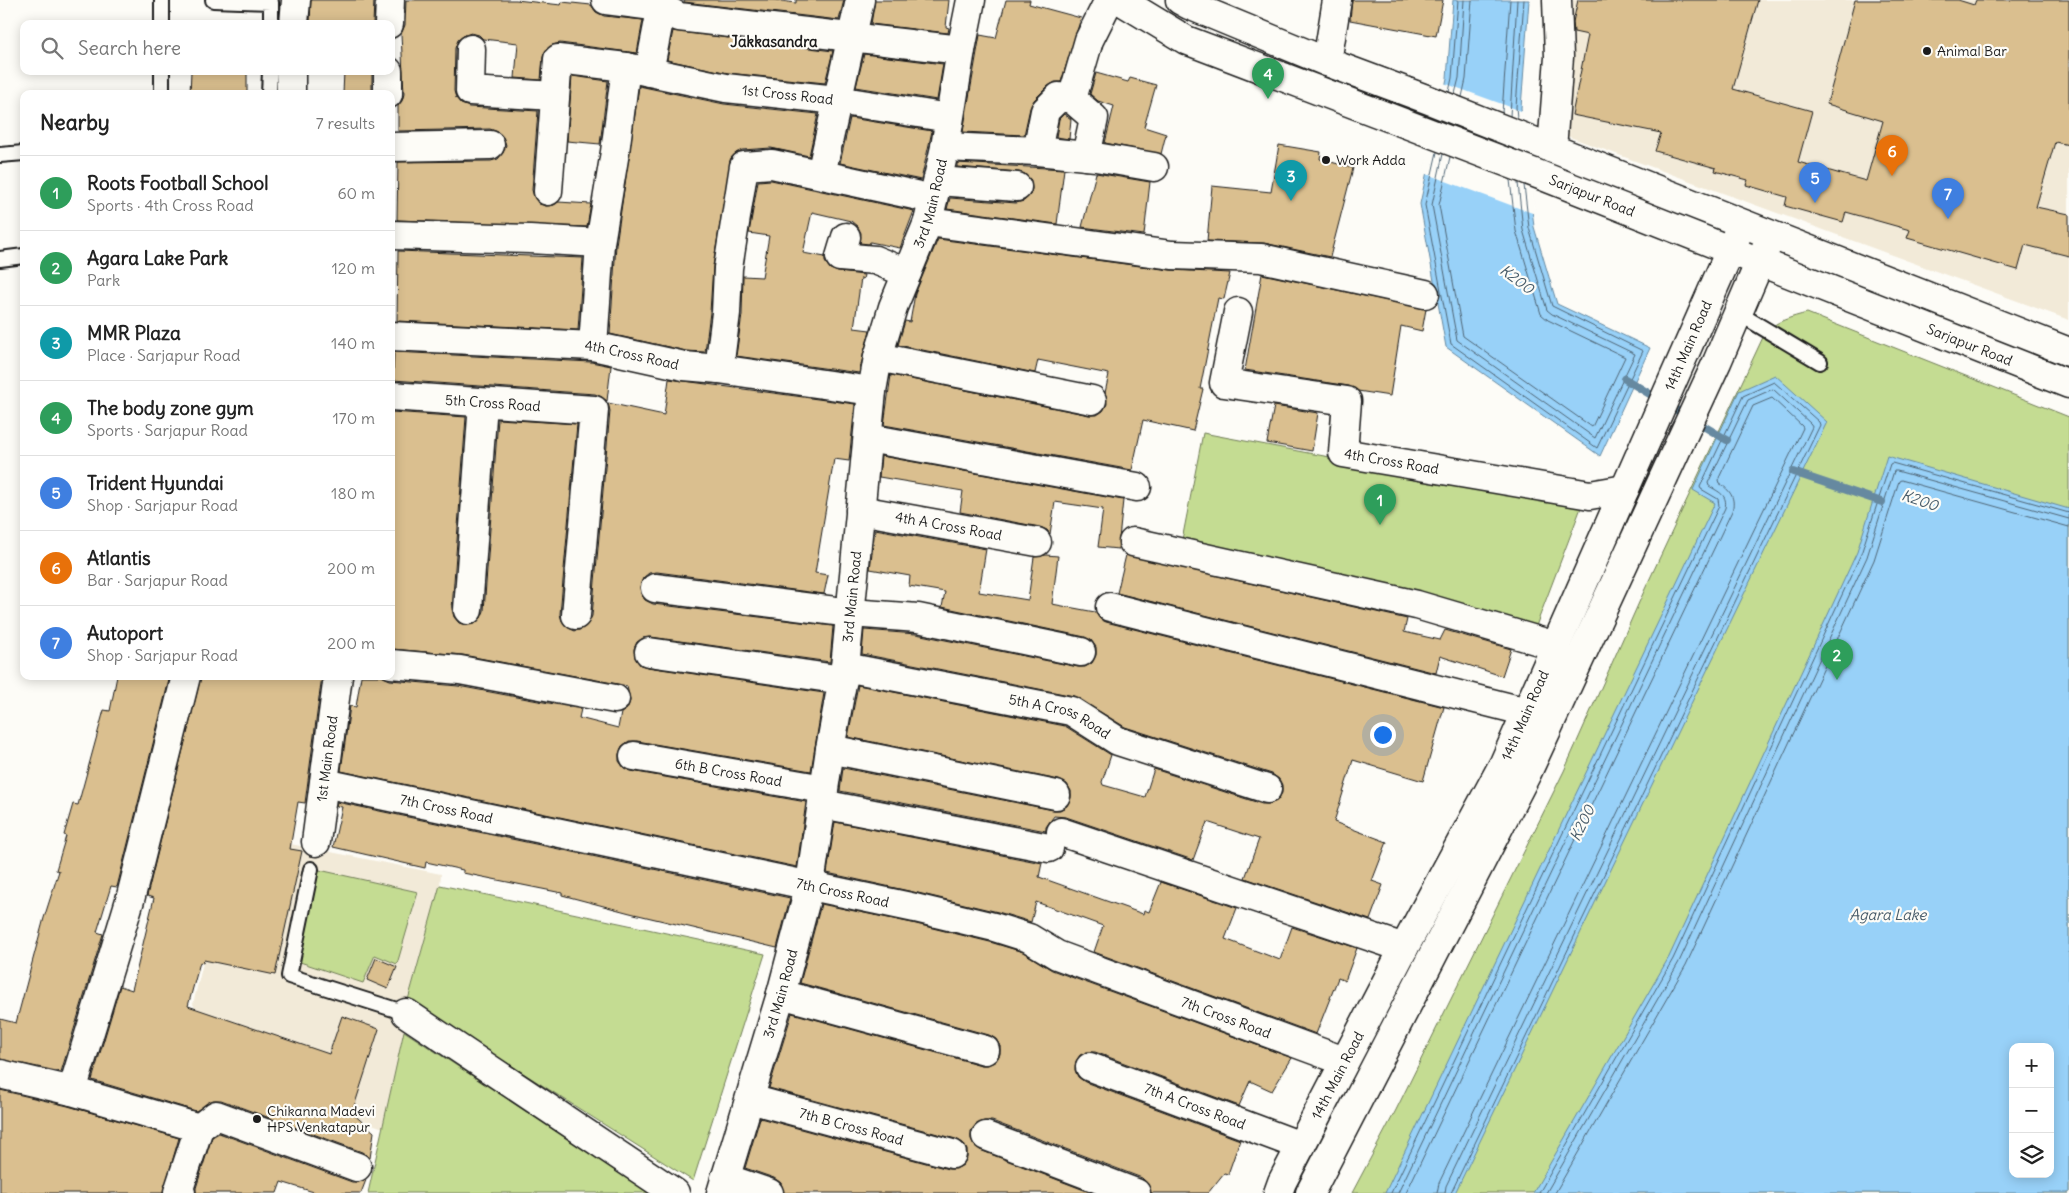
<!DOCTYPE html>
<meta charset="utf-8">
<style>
:root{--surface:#fff;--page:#f2f2f2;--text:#222;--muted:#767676;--line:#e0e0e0;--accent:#2563eb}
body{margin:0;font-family:Delius,sans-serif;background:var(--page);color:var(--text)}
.controls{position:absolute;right:15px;bottom:15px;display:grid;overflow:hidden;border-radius:10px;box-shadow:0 2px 12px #0003}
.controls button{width:45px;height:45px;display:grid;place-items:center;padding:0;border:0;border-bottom:1px solid var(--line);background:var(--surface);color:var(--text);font:25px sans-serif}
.you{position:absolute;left:1382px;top:734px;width:18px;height:18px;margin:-12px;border:4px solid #fff;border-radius:50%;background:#1a73e8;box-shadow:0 0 0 8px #1a73e833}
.badge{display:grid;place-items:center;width:32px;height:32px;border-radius:50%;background:var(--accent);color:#fff;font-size:16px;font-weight:700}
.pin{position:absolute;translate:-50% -41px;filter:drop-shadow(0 1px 2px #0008)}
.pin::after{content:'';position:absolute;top:26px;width:18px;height:15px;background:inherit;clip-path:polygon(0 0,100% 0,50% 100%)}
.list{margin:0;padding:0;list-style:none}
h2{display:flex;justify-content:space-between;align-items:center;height:65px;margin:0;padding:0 20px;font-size:21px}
h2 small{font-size:16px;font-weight:400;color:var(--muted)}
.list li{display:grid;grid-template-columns:32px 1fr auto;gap:15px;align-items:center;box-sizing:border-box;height:75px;padding:0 20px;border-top:1px solid var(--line)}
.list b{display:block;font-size:19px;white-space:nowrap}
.list p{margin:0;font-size:16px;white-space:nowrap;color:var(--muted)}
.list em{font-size:16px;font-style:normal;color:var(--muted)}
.icon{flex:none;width:28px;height:28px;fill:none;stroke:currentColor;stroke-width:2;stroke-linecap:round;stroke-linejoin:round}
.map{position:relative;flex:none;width:2069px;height:1193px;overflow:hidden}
.search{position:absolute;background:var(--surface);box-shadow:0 2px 12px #0003;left:20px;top:20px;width:375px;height:55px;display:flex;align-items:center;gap:12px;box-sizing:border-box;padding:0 18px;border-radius:10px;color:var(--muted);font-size:19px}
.panel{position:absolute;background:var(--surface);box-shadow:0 2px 12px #0003;left:20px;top:90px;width:375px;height:590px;border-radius:10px}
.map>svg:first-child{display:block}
.built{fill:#f2ead8}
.green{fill:#c4dc92;stroke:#707c57;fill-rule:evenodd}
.water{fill:#98d1f8;stroke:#6689a0;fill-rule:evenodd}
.pier{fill:#fdfcf7}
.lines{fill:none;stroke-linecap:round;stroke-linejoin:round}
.shore{stroke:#4e6474;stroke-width:1}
.stream{stroke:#6689a0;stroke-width:8}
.building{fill:#dabf8f;stroke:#1c1c1c}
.lane-casing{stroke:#1c1c1c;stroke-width:18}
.street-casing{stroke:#1c1c1c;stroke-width:31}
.secondary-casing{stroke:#1c1c1c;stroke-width:31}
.primary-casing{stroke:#1c1c1c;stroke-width:31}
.lane{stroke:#fdfcf7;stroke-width:14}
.street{stroke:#fdfcf7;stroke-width:28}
.secondary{stroke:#fdfcf7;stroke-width:28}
.primary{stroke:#fdfcf7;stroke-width:28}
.poi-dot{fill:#1c1c1c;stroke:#fdfcf7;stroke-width:2}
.labels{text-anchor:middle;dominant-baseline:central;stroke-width:4.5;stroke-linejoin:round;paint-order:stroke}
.poi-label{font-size:14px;fill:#1c1c1c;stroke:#fdfcf7;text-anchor:start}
.street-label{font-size:14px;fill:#1c1c1c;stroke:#fdfcf7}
.neighbourhood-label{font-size:15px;font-weight:bold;fill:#1c1c1c;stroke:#fdfcf7}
.water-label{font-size:15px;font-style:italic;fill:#475b69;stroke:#fdfcf7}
</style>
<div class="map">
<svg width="2069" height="1193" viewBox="0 0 2069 1193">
<rect width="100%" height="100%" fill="#fdfcf7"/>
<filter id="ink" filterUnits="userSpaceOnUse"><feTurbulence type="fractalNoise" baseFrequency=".02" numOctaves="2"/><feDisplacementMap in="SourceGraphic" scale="10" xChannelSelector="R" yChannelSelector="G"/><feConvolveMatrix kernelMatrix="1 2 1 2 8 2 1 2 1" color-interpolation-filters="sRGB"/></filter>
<g filter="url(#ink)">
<!-- built -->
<g class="built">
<polygon points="1573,0 2069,0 2069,320 1559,133"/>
<polygon points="235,833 441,874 440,885 408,1000 404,1031 383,1128 180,1054 195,1008 193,1004"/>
</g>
<!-- green -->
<g class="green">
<path d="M 1807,313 L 2069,417 L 2069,1193 L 1352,1193 L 1396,1110 L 1564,771 L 1645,589 L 1765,333 C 1775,321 1792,317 1807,313 ZM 2013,1047 L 2050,1047 L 2050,1174 L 2013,1174 Z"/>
<polygon points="1203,433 1582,505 1536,626 1181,545"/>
<polygon points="315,869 418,892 397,964 375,955 363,983 297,961"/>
<polygon points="440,885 765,954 693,1181 408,1000"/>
<polygon points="404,1031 650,1193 368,1193"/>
</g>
<!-- water -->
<g class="water">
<polygon points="1453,0 1529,0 1521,108 1534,227 1557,304 1650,348 1600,456 1446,347 1420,204 1447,78"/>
<polygon points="1775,375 1827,422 1455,1193 1385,1193 1715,503 1693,490 1739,391"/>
<path d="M 1887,456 L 2069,509 L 2069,1193 L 1533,1193 L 1669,957 L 1857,552 ZM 2013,1047 L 2050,1047 L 2050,1174 L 2013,1174 Z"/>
</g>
<!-- pier -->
<polygon class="pier" points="1444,83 1524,112 1535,214 1424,173"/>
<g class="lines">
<!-- shore -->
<g class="shore">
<polyline points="1449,92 1452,78 1458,0"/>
<polyline points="1455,94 1459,78 1464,0"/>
<polyline points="1462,97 1466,79 1472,0"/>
<polyline points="1502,113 1510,0"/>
<polyline points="1510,116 1517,0"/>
<polyline points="1517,118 1516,107 1524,0"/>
<polyline points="1437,152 1425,205 1451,344 1597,448 1643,351 1552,306 1529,228 1524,185"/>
<polyline points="1443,154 1432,205 1457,340 1595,438 1635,354 1552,314 1547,310 1523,230 1518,183"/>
<polyline points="1450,157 1439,205 1463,336 1592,427 1625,357 1548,320 1541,314 1516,231 1510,180"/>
<polyline points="1391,1193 1719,506 1718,499 1701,489 1700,487 1743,396 1774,382 1819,422 1820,425 1451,1193"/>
<path d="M 1398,1193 L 1725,508 C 1728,495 1719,492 1709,486 L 1708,483 L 1748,400 L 1773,389 L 1811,424 L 1812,427 L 1446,1186 L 1445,1193"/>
<path d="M 1406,1193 L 1732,511 C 1736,498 1730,490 1719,483 L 1718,480 L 1753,406 L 1772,398 L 1802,426 L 1803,428 L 1439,1183 L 1437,1193"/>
<polyline points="1539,1193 1673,959 1861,554 1890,464 1892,463 2069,513"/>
<polyline points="1546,1193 1679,962 1867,557 1894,471 1897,471 2069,519"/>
<polyline points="1555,1193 1686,965 1874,560 1899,481 1901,480 2069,527"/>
</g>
<!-- stream -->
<g class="stream">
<polyline points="1625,379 1658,399"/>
<polyline points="1668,405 1727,440"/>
<polyline points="1793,472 1882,502"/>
</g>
</g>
<!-- building -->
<g class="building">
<polygon points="311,0 374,0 373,24 310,24"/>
<polygon points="406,0 516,0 561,5 562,2 591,5 596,12 604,16 643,20 637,53 560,43 552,45 546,50 543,57 541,80 515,78 518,43 483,39 479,35 471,33 463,36 458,40 455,48 454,91 456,98 461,104 469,107 538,111 532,190 534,197 539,204 546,206 554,205 558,202 591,204 587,227 397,220 398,162 491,161 498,159 503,153 506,145 503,137 498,132 490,129 398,131 398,106 402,101 404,94 401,34 405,25"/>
<polygon points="684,0 774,0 796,3 796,0 844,0 839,20 684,2"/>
<polygon points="875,0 949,0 946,27 949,28 948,33 871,24"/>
<polygon points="1006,0 1030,0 1029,4 1081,18 1061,82 1055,82 1048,86 1034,100 1030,108 1024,135 963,132 980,35 996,38"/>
<polygon points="1352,0 1443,0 1436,36 1350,20"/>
<polygon points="1578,0 1758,0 1733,89 1812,111 1798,162 1866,181 1883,121 1827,104 1855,0 1958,0 1974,5 1976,0 2069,0 2069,145 2055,142 2036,207 2069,214 2069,256 2025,245 2018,270 1907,238 1910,230 1846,212 1843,222 1785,206 1787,197 1746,185 1748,180 1715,171 1716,168 1655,151 1661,133 1572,115 1588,35 1574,32 1573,22"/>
<polygon points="673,31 833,51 825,83 728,73 667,60"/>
<polygon points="864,54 943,64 937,100 856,87"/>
<polygon points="191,71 247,71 247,94 190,94"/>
<polygon points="344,71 372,71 372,94 343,94"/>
<polygon points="1096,73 1128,82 1130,78 1156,85 1144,127 1166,134 1161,154 1105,143 1114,106 1098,101 1090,94"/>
<polygon points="572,76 608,81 600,144 567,141"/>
<polygon points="639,86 724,104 818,114 809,156 771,148 742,150 736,153 731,158 713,266 710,312 705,352 686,351 610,334 616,245"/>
<polygon points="1064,114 1071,119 1069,139 1056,137 1059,119"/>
<polygon points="850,118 932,131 921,180 840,163"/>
<polygon points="1279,145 1321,152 1320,159 1353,168 1330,257 1264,243 1207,241 1212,186 1271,192"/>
<polygon points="957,163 1064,169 1057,224 947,209 950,198 1016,203 1024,201 1030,195 1032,189 1031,180 1025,174 1019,172 957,167"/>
<polygon points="1096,173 1150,182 1144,235 1082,227"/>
<polygon points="771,180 914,211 900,248 870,242 869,244 860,243 861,233 858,227 851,221 812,212 803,253 825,257 825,262 830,269 838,272 864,275 863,279 861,278 854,328 870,330 859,373 736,356 742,315 743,276 762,277 769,236 749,233 758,181"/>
<polygon points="938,239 1170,270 1230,273 1224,299 1218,298 1200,389 1203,389 1193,431 1143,420 1132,470 884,425 891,375 1089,415 1097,415 1103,411 1107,404 1105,393 1109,374 1038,360 1035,373 898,345 905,321 910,322 915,294"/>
<polygon points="398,251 583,258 578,330 397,321"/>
<polygon points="1262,274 1426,309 1422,331 1401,326 1390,396 1358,391 1349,386 1245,370"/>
<polygon points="394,352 591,362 611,366 607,401 602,397 595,394 393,380"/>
<polygon points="669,379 855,404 849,461 834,459 815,573 828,575 824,594 657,572 649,573 643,578 640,587 641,594 645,600 653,604 833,626 830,662 651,637 643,638 637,642 634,649 635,658 640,665 647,667 824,693 811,771 637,741 629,741 622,746 619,754 619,761 624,768 631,771 806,802 797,867 341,771 350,706 356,707 361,676 382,676 390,680 458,686 581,709 579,718 618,728 621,713 627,709 630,701 627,686 618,684 463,655 391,649 391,412 466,417 452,609 454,617 459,623 466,625 475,624 481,618 484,611 498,419 577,424 560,614 562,621 567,627 575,631 582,629 588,624 592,616 610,411 608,403 664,415"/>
<polygon points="1274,406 1318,413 1312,451 1267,443"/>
<polygon points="881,456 1123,500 1118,549 1098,547 1103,509 1055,502 1050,534 1047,530 1040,527 960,512 963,491 879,477"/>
<polygon points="875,529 986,549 979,592 1028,600 1034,557 1046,555 1058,556 1052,604 1095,612 1100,619 1106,622 1444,707 1423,781 1353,760 1334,822 1387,842 1372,881 1383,885 1370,920 1245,878 1259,839 1207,822 1193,860 1066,817 1054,816 1046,827 1046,831 840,791 843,768 1053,810 1060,810 1067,806 1071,798 1071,791 1067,784 1059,780 848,737 858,685 1065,726 1111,755 1102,782 1103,785 1145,797 1154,769 1262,804 1270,804 1277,801 1282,793 1282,785 1279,779 1272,774 1125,727 1074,696 862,654 864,630 916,634 1078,667 1085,667 1092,663 1096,655 1096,647 1091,640 1085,637 942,607 945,592 909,586 910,576 870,569"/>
<polygon points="1126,555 1407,619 1404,632 1440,640 1445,630 1511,649 1502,676 1440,656 1436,673 1117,593"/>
<polygon points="117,676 170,676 117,887 111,886 97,932 103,934 61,1072 0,1059 0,1019 16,1023 44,918 59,871 56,870 66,836 64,835 73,804 78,805 104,710 110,711"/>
<polygon points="201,676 322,676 305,803 298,802 290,849 302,851 275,975 204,960 203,963 200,962 188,1006 329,1054 342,1016 379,1029 352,1113 374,1132 370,1158 362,1152 221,1100 213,1100 196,1111 92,1080 120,986 132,990 154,898 147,896"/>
<polygon points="337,802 790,898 777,948 630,913 562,895 562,893 463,873 463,870 426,862 425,868 333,847 342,807 336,806"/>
<polygon points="835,822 1042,863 1039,877 1143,914 1144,910 1149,912 1161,882 1237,908 1225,939 1280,960 1292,927 1357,948 1345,981 1338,978 1316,1034 1094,952 1103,926 1036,902 1031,922 998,912 918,893 827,873"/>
<polygon points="821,904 912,923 990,942 1023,952 1052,970 1292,1058 1272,1091 1250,1081 1239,1106 1095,1052 1087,1052 1080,1055 1076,1061 1075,1070 1078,1077 1085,1082 1240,1140 1228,1174 1224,1173 1208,1193 1151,1193 1148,1184 1142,1178 992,1121 984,1121 977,1124 971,1131 971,1139 974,1145 980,1150 1092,1193 784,1193 781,1183 774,1178 745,1168 760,1118 948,1169 956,1169 963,1165 967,1158 967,1150 963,1143 956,1139 769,1088 792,1013 981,1065 988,1065 996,1061 1000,1054 1000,1046 996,1039 989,1035 800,983"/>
<polygon points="376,958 397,967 388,989 367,980"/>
<polygon points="0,1090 68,1106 179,1138 163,1193 0,1193"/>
<polygon points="219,1133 352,1182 359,1182 366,1180 361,1193 317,1193 281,1182 277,1193 196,1193 196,1188 212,1137"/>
</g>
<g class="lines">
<defs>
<g id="lane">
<polyline points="162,0 162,24"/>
<polyline points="213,0 271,2 271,24"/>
<polyline points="162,71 162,94"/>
<polyline points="269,94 270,71"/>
<polyline points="0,155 24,153"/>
<polyline points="0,259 24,256"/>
<polyline points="1738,313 1820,362"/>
<polyline points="311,869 289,976 406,1013"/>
</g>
<g id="street">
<polyline points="606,0 661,7 679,17 961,50"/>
<polyline points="294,24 296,0"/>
<polyline points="389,24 390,0"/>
<polyline points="471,49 470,91 555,96"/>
<polyline points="1327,62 1337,0"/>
<polyline points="649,72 663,0"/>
<polyline points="291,94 291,71"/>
<polyline points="388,94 388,71"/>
<polyline points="1072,99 1094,118 1086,156"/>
<polyline points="391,147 490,145"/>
<polyline points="945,147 1037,151 1045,111 1059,97 1072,99 1089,40 1109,0"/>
<polyline points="1552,149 1559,57 1557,0"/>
<polyline points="1037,151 1096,157 1154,167"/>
<polyline points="821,174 860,0"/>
<polyline points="938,181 1017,187"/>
<path id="s1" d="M 548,191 L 558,59 L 626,67 L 726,88 L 837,100 L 949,118"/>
<polyline points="928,222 1172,255 1261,258 1425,294"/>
<polyline points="391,235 530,239 600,243"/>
<polyline points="846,237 840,257 875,260 907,273"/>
<path id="s2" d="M 1238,312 L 1224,383 L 1347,401 L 1343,453 L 1590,495 L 1625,489"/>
<path id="s3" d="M 391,336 L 593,346 L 684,366 L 719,369 L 872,391"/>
<polyline points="593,346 600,243 615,152 626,67"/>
<polyline points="878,357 1092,400"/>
<polyline points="719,369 726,313 728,268 744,166 772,164 933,199"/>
<path id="s4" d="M 391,396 L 594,410 L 576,615"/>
<polyline points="868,438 1137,487"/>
<path id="s5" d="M 860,510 L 1037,542"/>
<polyline points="1133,542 1417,605 1556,646"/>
<polyline points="655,588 851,613 918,618 1081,652"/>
<polyline points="1110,607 1527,712"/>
<polyline points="468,610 483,403"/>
<polyline points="649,652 843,680"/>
<polyline points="391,664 460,670 615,699"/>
<path id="s6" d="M 845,667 L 1071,711 L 1118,741 L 1267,789"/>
<polyline points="830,749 1056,795"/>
<path id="s7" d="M 634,756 L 824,789"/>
<path id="s8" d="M 324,783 L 915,908 L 994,927 L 1029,938 L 1057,955 L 1344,1061"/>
<polyline points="822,804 1049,848"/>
<polyline points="1061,832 1404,948"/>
<path id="s9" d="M 316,842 L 338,676"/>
<polyline points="781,994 985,1050"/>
<polyline points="406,1013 675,1193"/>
<path id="s10" d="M 1090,1067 L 1301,1146"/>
<polyline points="0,1074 72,1091 130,900 186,676"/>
<polyline points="72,1091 199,1128 216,1115 357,1167"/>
<path id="s11" d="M 750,1099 L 952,1154"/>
<polyline points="986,1136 1136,1193"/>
<polyline points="725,1178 769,1193"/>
<polyline points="181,1193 178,1192 199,1128"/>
<path id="s12" d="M 721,1193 L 781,994 L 810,884 L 830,749 L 845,667 L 872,391 L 878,357 L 893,307 L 928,222 L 945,147 L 961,50 L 971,0"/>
</g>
<g id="secondary">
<path id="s13" d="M 1278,1193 L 1282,1182 L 1404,948 L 1504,763 L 1740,228"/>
<polyline points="1310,1193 1527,773 1717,362 1771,236"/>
</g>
<g id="primary">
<path id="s14" d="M 1120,0 L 1186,40 L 1540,175 L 2069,384"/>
<polyline points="1180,0 1189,5 1327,62 1429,100 2069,352"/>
</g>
</defs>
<!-- lane casing -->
<use href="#lane" class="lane-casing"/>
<!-- street casing -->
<use href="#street" class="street-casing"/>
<!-- secondary casing -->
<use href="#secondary" class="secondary-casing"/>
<!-- primary casing -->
<use href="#primary" class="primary-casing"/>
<!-- lane -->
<use href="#lane" class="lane"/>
<!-- street -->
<use href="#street" class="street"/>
<!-- secondary -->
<use href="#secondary" class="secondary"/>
<!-- primary -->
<use href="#primary" class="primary"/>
</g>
</g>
<!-- markers -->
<g class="poi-dot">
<circle cx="1927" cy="51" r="5"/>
<circle cx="1326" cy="160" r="5"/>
<circle cx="257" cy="1119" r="5"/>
</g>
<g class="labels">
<!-- poi labels -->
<g class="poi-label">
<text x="1937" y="51">Animal Bar</text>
<text x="1336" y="160">Work Adda</text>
<text x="267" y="1111">Chikanna Madevi<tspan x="267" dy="16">HPS Venkatapur</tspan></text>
</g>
<!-- street labels -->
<g class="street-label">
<text stroke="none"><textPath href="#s1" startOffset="365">1st Cross Road</textPath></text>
<text stroke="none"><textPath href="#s14" startOffset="512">Sarjapur Road</textPath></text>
<text stroke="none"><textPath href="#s12" startOffset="1016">3rd Main Road</textPath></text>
<text stroke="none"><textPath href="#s14" startOffset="918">Sarjapur Road</textPath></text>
<text stroke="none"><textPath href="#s13" startOffset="942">14th Main Road</textPath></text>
<text stroke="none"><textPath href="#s3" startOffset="242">4th Cross Road</textPath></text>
<text stroke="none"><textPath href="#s4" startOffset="102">5th Cross Road</textPath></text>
<text stroke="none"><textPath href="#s2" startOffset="298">4th Cross Road</textPath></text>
<text stroke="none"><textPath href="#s5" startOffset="90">4th A Cross Road</textPath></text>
<text stroke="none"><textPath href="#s12" startOffset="612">3rd Main Road</textPath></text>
<text stroke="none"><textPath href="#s13" startOffset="538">14th Main Road</textPath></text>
<text stroke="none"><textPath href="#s6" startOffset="221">5th A Cross Road</textPath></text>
<text stroke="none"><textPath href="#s9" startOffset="84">1st Main Road</textPath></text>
<text stroke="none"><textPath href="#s7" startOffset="96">6th B Cross Road</textPath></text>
<text stroke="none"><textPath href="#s8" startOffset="125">7th Cross Road</textPath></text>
<text stroke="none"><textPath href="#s8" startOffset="530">7th Cross Road</textPath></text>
<text stroke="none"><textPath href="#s12" startOffset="208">3rd Main Road</textPath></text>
<text stroke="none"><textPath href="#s8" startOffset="935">7th Cross Road</textPath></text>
<text stroke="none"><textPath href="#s13" startOffset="132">14th Main Road</textPath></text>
<text stroke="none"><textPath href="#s10" startOffset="112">7th A Cross Road</textPath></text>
<text stroke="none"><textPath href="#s11" startOffset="105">7th B Cross Road</textPath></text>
</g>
<!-- neighbourhood labels -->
<g class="neighbourhood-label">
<text x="774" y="41">Jakkasandra</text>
</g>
<!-- water labels -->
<g class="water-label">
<text transform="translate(1517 279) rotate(37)">K200</text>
<text transform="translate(1920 500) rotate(18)">K200</text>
<text transform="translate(1582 823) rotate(-64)">K200</text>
<text x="1888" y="914">Agara Lake</text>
</g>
</g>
</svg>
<div class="controls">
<button>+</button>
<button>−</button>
<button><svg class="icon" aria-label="layers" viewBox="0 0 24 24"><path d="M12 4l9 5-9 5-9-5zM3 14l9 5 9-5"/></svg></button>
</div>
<div class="you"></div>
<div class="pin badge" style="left:1380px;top:525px;background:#2e9e5b">1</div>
<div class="pin badge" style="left:1837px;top:680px;background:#2e9e5b">2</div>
<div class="pin badge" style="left:1291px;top:201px;background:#0f9aa8">3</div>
<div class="pin badge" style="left:1268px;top:99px;background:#2e9e5b">4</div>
<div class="pin badge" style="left:1815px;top:203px;background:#3f7fe0">5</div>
<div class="pin badge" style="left:1892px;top:176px;background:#e8710a">6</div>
<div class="pin badge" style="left:1948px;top:219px;background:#3f7fe0">7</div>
<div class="search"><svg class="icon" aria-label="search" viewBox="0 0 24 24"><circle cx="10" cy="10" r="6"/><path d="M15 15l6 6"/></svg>Search here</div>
<section class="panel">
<h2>Nearby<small>7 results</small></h2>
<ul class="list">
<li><span class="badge" style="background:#2e9e5b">1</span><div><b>Roots Football School</b><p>Sports · 4th Cross Road</p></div><em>60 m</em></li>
<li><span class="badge" style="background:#2e9e5b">2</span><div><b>Agara Lake Park</b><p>Park</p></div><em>120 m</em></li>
<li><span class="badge" style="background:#0f9aa8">3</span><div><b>MMR Plaza</b><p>Place · Sarjapur Road</p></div><em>140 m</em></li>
<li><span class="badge" style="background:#2e9e5b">4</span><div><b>The body zone gym</b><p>Sports · Sarjapur Road</p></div><em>170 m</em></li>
<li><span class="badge" style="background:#3f7fe0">5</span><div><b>Trident Hyundai</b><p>Shop · Sarjapur Road</p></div><em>180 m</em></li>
<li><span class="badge" style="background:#e8710a">6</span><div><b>Atlantis</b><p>Bar · Sarjapur Road</p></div><em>200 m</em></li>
<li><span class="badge" style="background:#3f7fe0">7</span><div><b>Autoport</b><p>Shop · Sarjapur Road</p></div><em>200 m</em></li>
</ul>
</section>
</div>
